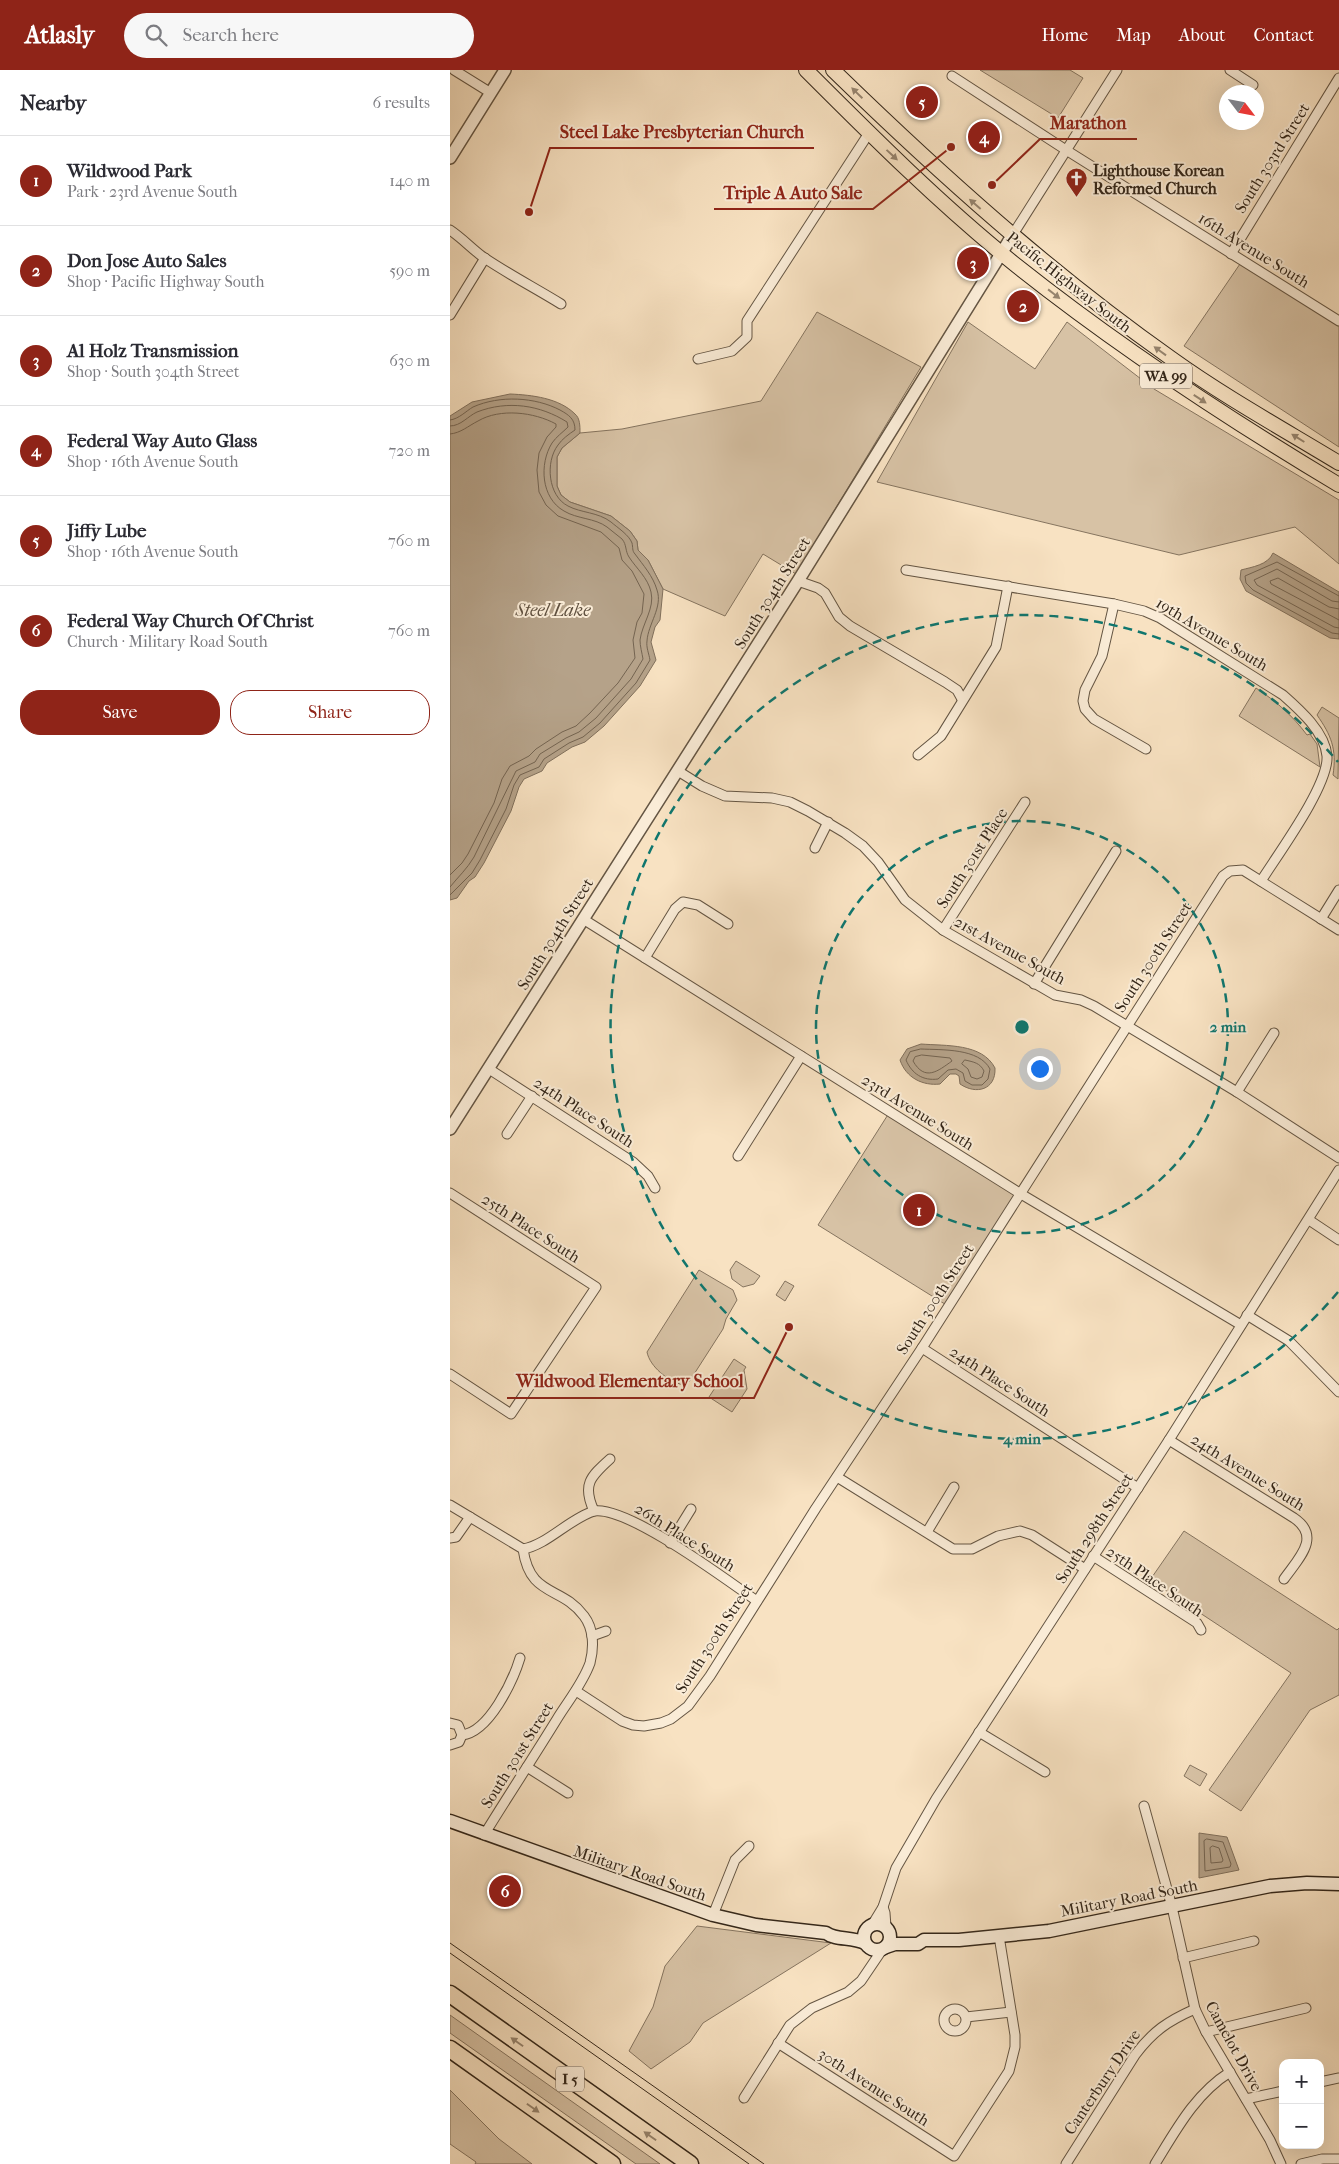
<!DOCTYPE html>
<meta charset="utf-8">
<style>
:root{--surface:#fff;--page:#f7f7f7;--text:#2b2b33;--muted:#7c7c81;--line:#e1e1e2;--accent:#8f2418}
body{margin:0;font-family:"IM FELL French Canon",serif;background:var(--page);color:var(--text)}
.controls{position:absolute;right:15px;bottom:15px;display:grid;overflow:hidden;border-radius:10px;box-shadow:0 5px 20px #0002}
.controls button{width:45px;height:45px;display:grid;place-items:center;padding:0;border:0;border-bottom:1px solid var(--line);background:var(--surface);color:var(--text);font:25px sans-serif}
.compass{position:absolute;left:769px;top:15px;width:45px;height:45px;border-radius:50%;background:var(--surface);box-shadow:0 5px 20px #0002;rotate:122deg}
.you{position:absolute;left:589px;top:998px;width:18px;height:18px;margin:-12px;border:4px solid #fff;border-radius:50%;background:#1a73e8;box-shadow:0 0 0 8px #1a73e833}
.badge{display:grid;place-items:center;width:32px;height:32px;border-radius:50%;background:var(--accent);color:#fff;font-size:16px;font-weight:700}
.pin{position:absolute;translate:-50% -50%;border:2px solid #fff;box-shadow:0 1px 5px #0006}
.list{margin:0;padding:0;list-style:none}
h2{display:flex;justify-content:space-between;align-items:center;height:65px;margin:0;padding:0 20px;font-size:21px}
h2 small{font-size:16px;font-weight:400;color:var(--muted)}
.list li{display:grid;grid-template-columns:32px 1fr auto;gap:15px;align-items:center;box-sizing:border-box;height:90px;padding:0 20px;border-top:1px solid var(--line)}
.list b{display:block;font-size:19px;white-space:nowrap}
.list p{margin:0;font-size:16px;white-space:nowrap;color:var(--muted)}
.list em{font-size:16px;font-style:normal;color:var(--muted)}
.actions{display:flex;gap:10px;padding:15px 20px}
.actions a{flex:1;padding:11px 0;border:1px solid var(--accent);border-radius:20px;text-align:center;font-size:18px;color:var(--accent)}
.actions .main{background:var(--accent);color:#fff}
.icon{flex:none;width:28px;height:28px;fill:none;stroke:currentColor;stroke-width:2;stroke-linecap:round;stroke-linejoin:round}
.map{position:relative;flex:none;width:889px;height:2094px;overflow:hidden}
header{display:flex;align-items:center;gap:30px;box-sizing:border-box;height:70px;padding:0 25px;background:var(--accent);color:#fff}
header strong{font-size:24px}
nav{display:flex;gap:28px;margin-inline-start:auto;font-size:18px}
.search{width:350px;height:45px;background:var(--page);display:flex;align-items:center;gap:12px;box-sizing:border-box;padding:0 18px;border-radius:28px;color:var(--muted);font-size:19px}
main{display:flex}
aside{flex:1;background:var(--surface)}
.map>svg:first-child{display:block}
.green{fill:#d7c2a5;stroke:#85745f}
.water{fill:#b5a289;stroke:#81705c}
.lines{fill:none;stroke-linecap:round;stroke-linejoin:round}
.shore{stroke:#746451;stroke-width:1}
.minor-casing{stroke:#645543;stroke-width:11}
.tertiary-casing{stroke:#645543;stroke-width:14}
.secondary-casing{stroke:#332619;stroke-width:15}
.primary-casing{stroke:#332619;stroke-width:16}
.motorway-casing{stroke:#332619;stroke-width:19}
.minor{stroke:#faecd7;stroke-width:9}
.tertiary{stroke:#faecd7;stroke-width:11}
.secondary{stroke:#faecd7;stroke-width:12}
.primary{stroke:#f8e2c2;stroke-width:14}
.motorway{stroke:#f8e2c2;stroke-width:16}
.tram{stroke:#332619;stroke-width:1}
.oneway{fill:#96846e}
.ring{fill:none;stroke:#0f766e;stroke-width:2.5;stroke-dasharray:9 6}
.labels{text-anchor:middle;dominant-baseline:central;stroke-width:4;stroke-linejoin:round;paint-order:stroke}
.shield{fill:#faecd7;stroke:#6f6152;stroke-width:1}
.shield-label{font-size:15px;font-weight:bold;fill:#332619}
.street-label{font-size:16px;fill:#332619;stroke:#faecd7}
.poi-label{font-size:16px;font-weight:bold;fill:#332619;stroke:#faecd7;text-anchor:start}
.water-label{font-size:18px;font-style:italic;fill:#605140;stroke:#faecd7}
.centre{fill:#0f766e;stroke:#faecd7;stroke-width:2.5}
.ring-label{font-size:15px;text-anchor:middle;font-weight:bold;fill:#0f766e;stroke:#faecd7;stroke-width:4;stroke-linejoin:round;paint-order:stroke}
.leader{fill:none;stroke:#8f2418;stroke-width:2}
.callout-dot{fill:#8f2418;stroke:#faecd7;stroke-width:2}
.callout-label{font-size:18px;text-anchor:middle;font-weight:bold;fill:#8f2418;stroke:#faecd7;stroke-width:4;stroke-linejoin:round;paint-order:stroke}
</style>
<header>
<strong>Atlasly</strong>
<div class="search"><svg class="icon" aria-label="search" viewBox="0 0 24 24"><circle cx="10" cy="10" r="6"/><path d="M15 15l6 6"/></svg>Search here</div>
<nav><a>Home</a><a>Map</a><a>About</a><a>Contact</a></nav>
</header>
<main>
<aside>
<h2>Nearby<small>6 results</small></h2>
<ul class="list">
<li><span class="badge">1</span><div><b>Wildwood Park</b><p>Park · 23rd Avenue South</p></div><em>140 m</em></li>
<li><span class="badge">2</span><div><b>Don Jose Auto Sales</b><p>Shop · Pacific Highway South</p></div><em>590 m</em></li>
<li><span class="badge">3</span><div><b>Al Holz Transmission</b><p>Shop · South 304th Street</p></div><em>630 m</em></li>
<li><span class="badge">4</span><div><b>Federal Way Auto Glass</b><p>Shop · 16th Avenue South</p></div><em>720 m</em></li>
<li><span class="badge">5</span><div><b>Jiffy Lube</b><p>Shop · 16th Avenue South</p></div><em>760 m</em></li>
<li><span class="badge">6</span><div><b>Federal Way Church Of Christ</b><p>Church · Military Road South</p></div><em>760 m</em></li>
</ul>
<div class="actions"><a class="main">Save</a><a>Share</a></div>
</aside>
<div class="map">
<svg width="889" height="2094" viewBox="0 0 889 2094">
<rect width="100%" height="100%" fill="#f8e2c2"/>
<filter id="stains"><feTurbulence type="fractalNoise" baseFrequency=".004" numOctaves="4"/><feColorMatrix values="0 0 0 0 .2 0 0 0 0 .09 0 0 0 0 .02 0 0 0 .5 -.17"/></filter>
<radialGradient id="worn" r=".72"><stop offset=".6" stop-color="#630" stop-opacity="0"/><stop offset="1" stop-color="#630" stop-opacity=".3"/></radialGradient>
<!-- green -->
<g class="green">
<polygon points="530,0 620,0 633,8 608,48"/>
<polygon points="792,191 889,251 889,377 734,276"/>
<polygon points="367,242 471,297 346,504 313,484 275,546 213,519 198,490 188,480 187,471 180,461 161,446 120,432 111,425 107,416 107,387 112,378 130,363 172,359 311,331"/>
<polygon points="518,252 585,299 617,252 704,319 889,430 889,494 845,457 729,485 427,412"/>
<path d="M 806,618 C 827,632 842,645 857,665 L 860,664 L 867,674 L 870,697 L 789,646 Z"/>
<path d="M 872,637 L 889,648 L 888,709 L 883,705 C 887,679 881,665 867,645 Z"/>
<polygon points="439,1043 571,1124 498,1236 368,1155"/>
<polygon points="286,1191 310,1206 304,1214 293,1217 282,1209 280,1200"/>
<path d="M 249,1200 L 283,1220 L 287,1230 L 276,1249 L 273,1259 L 239,1312 L 233,1315 C 218,1311 200,1297 197,1282 Z"/>
<polygon points="335,1211 344,1216 335,1231 326,1225"/>
<polygon points="284,1289 296,1297 294,1300 297,1319 282,1342 259,1327"/>
<polygon points="734,1461 887,1560 889,1558 889,1625 860,1640 791,1741 759,1720 841,1603 700,1510"/>
<polygon points="740,1695 757,1704 750,1716 734,1706"/>
<polygon points="247,1856 381,1873 253,1953 240,1972 201,1999 179,1981 203,1937 215,1896"/>
<polygon points="0,1945 210,2094 186,2094 0,1963"/>
<polygon points="0,2020 49,2069 82,2094 25,2094 26,2092 0,2074"/>
</g>
<!-- water -->
<g class="water">
<path d="M 60,324 C 82,325 109,328 125,344 C 130,348 130,356 130,363 L 112,378 L 107,387 L 107,416 L 111,425 L 120,432 L 161,446 L 180,461 L 187,471 L 188,480 L 198,490 L 213,519 L 210,550 L 205,557 L 201,572 L 206,590 L 190,616 L 154,656 L 135,672 L 122,677 L 97,693 L 92,701 L 74,709 L 69,717 L 61,741 L 34,793 L 25,807 L 19,811 L 7,828 L 0,830 L 0,346 L 22,332 Z"/>
<path d="M 823,483 L 889,522 L 889,569 L 880,568 L 796,521 L 790,509 L 791,500 C 802,497 818,495 823,483 Z"/>
<path d="M 471,974 C 496,976 532,973 545,998 C 546,1020 526,1025 510,1014 L 509,1006 L 506,1004 L 500,1004 L 490,1014 C 473,1016 456,1008 450,990 L 457,979 Z"/>
<polygon points="749,1763 777,1767 789,1800 749,1808"/>
</g>
<g class="lines">
<!-- shore -->
<g class="shore">
<path d="M 0,350 C 9,349 16,341 23,337 C 50,325 85,327 110,340 C 119,345 125,349 125,360 C 119,364 112,369 108,375 C 95,392 98,426 118,436 C 131,443 148,442 161,452 C 168,458 179,465 182,473 C 183,477 182,481 185,484 C 193,495 203,506 207,520 C 213,537 198,554 197,571 C 196,577 199,584 200,590 L 186,613 L 150,653 L 133,667 L 119,673 L 94,689 L 89,697 L 70,705 L 64,715 L 56,739 L 30,790 L 22,803 L 0,825"/>
<path d="M 0,356 C 11,356 18,346 27,342 C 58,330 90,335 117,352 L 118,357 C 113,362 106,367 102,373 C 89,394 91,428 114,441 C 127,449 145,448 157,457 C 162,461 167,465 172,469 C 177,475 175,481 179,487 C 186,498 198,508 201,522 C 205,538 192,554 190,570 C 190,576 192,583 193,589 L 181,609 L 146,648 L 129,662 L 116,668 L 90,684 L 85,692 L 66,701 L 24,787 C 17,799 8,807 0,817"/>
<path d="M 0,364 C 11,363 18,356 28,351 C 50,338 84,342 106,354 L 106,357 L 97,367 L 89,383 L 87,400 L 89,422 L 96,435 L 108,446 L 151,462 L 169,478 L 172,490 L 182,501 L 194,524 L 192,543 L 187,552 L 183,570 L 185,588 L 168,613 L 140,643 L 126,656 L 112,662 L 86,679 L 79,686 L 60,696 L 52,709 L 44,733 L 18,784 L 12,793 L 0,805"/>
<polyline points="889,526 827,492 795,506 796,513 803,520 882,563 889,564"/>
<polyline points="889,532 882,531 827,499 804,510 807,515 884,557 889,558"/>
<polyline points="889,539 879,537 828,508 820,511 821,514 889,550"/>
<path d="M 471,979 C 492,980 529,978 540,999 L 538,1009 L 532,1015 L 522,1015 L 515,1011 L 513,1003 L 506,999 L 498,1000 L 488,1009 C 473,1011 462,1004 456,990 L 460,982 Z"/>
<path d="M 472,985 L 500,988 L 502,991 C 488,1001 475,1012 463,991 L 465,987 Z"/>
<path d="M 515,990 C 524,992 530,993 534,1001 L 532,1007 L 527,1009 L 521,1007 L 518,999 L 512,994 Z"/>
<polygon points="757,1769 773,1772 781,1794 780,1797 755,1801 754,1771"/>
<polygon points="763,1776 769,1778 773,1790 772,1792 761,1793 760,1778"/>
</g>
<defs>
<g id="minor">
<polyline points="4,0 41,23"/>
<polyline points="780,0 803,15"/>
<polyline points="502,6 616,80 889,251"/>
<path d="M 0,160 C 12,168 21,178 33,187 C 58,204 85,218 111,234"/>
<polyline points="562,166 667,0"/>
<polyline points="781,184 889,8"/>
<polyline points="0,245 35,188"/>
<polyline points="248,289 282,281 297,267 297,251 419,63"/>
<path d="M 456,500 L 664,534 L 694,541 L 710,548 L 833,625 C 850,640 875,662 877,686 C 879,715 828,784 811,811"/>
<polyline points="348,511 368,518 375,523 389,547 400,556 495,612 507,620 512,629"/>
<polyline points="664,534 652,586 635,620 633,631 635,639 644,649 696,679"/>
<polyline points="468,685 491,666 546,577 558,516"/>
<polyline points="228,701 252,716 275,726 322,728 340,732 358,741 395,763 413,776 428,792 455,830 493,860 605,925 631,930 644,936 787,1022 889,1088"/>
<polyline points="365,778 378,752"/>
<polyline points="133,849 571,1124 791,1255"/>
<polyline points="871,849 889,820"/>
<polyline points="493,860 575,732"/>
<polyline points="195,888 225,839 233,832 248,835 278,854"/>
<polyline points="584,914 666,781"/>
<polyline points="39,999 183,1092 198,1106 205,1118"/>
<polyline points="787,1022 824,963"/>
<polyline points="57,1064 82,1026"/>
<polyline points="288,1086 351,986"/>
<polyline points="0,1123 146,1217 61,1344 0,1304"/>
<polyline points="859,1150 889,1170"/>
<polyline points="797,1245 839,1271 889,1322"/>
<polyline points="472,1278 688,1418"/>
<path d="M 719,1370 L 844,1448 C 872,1467 848,1489 834,1509"/>
<polyline points="387,1407 503,1479 522,1479 548,1466 570,1461 582,1465 635,1499"/>
<path d="M 0,1435 L 73,1479 C 80,1528 111,1515 134,1546 C 144,1559 144,1578 140,1593 C 133,1613 118,1631 107,1649 C 83,1688 58,1726 34,1765"/>
<path d="M 144,1441 C 178,1436 275,1509 307,1531"/>
<polyline points="477,1462 504,1417"/>
<polyline points="0,1468 6,1467 20,1447"/>
<polyline points="220,1473 241,1439"/>
<path d="M 73,1479 C 97,1475 119,1449 144,1441 C 132,1415 140,1407 160,1389"/>
<polyline points="643,1486 747,1553 751,1560"/>
<polyline points="142,1566 156,1561"/>
<polyline points="126,1621 172,1651 183,1655 194,1656 211,1653 221,1649 238,1636 260,1606 366,1438 472,1278 773,806 780,801 793,800 889,860"/>
<polyline points="0,1653 8,1655 12,1665 9,1672 0,1675"/>
<polyline points="529,1662 595,1702"/>
<path d="M 12,1665 C 39,1662 63,1611 70,1588"/>
<polyline points="77,1697 118,1723"/>
<polyline points="694,1736 722,1837 745,1939 756,1962 820,2070 831,2094"/>
<polyline points="433,1837 435,1843 436,1857"/>
<polyline points="263,1845 285,1790 299,1776"/>
<polyline points="422,1855 433,1837 446,1798 486,1729 719,1370 889,1100"/>
<polyline points="733,1888 804,1871"/>
<circle cx="505" cy="1950" r="11"/>
<polyline points="516,1947 561,1942"/>
<polyline points="756,1962 856,1938"/>
<polyline points="328,1973 504,2086 559,2001 565,1977 565,1965 549,1866"/>
<polyline points="870,2012 889,2008"/>
<polyline points="294,2028 340,1955 362,1938 398,1922 411,1911 432,1880"/>
<polyline points="796,2029 833,2021"/>
<path d="M 616,2094 L 685,1985 C 703,1961 718,1951 745,1939"/>
<path d="M 705,2094 C 726,2060 745,2024 780,2002"/>
<polyline points="851,2094 872,2089 889,2089"/>
</g>
<g id="tertiary">
<polyline points="0,88 55,0"/>
<polyline points="0,1059 348,511 562,166"/>
</g>
<g id="secondary">
<path d="M 0,1751 L 263,1845 L 306,1855 L 376,1863 C 385,1870 402,1867 415,1873"/>
<circle cx="427" cy="1867" r="13"/>
<polyline points="436,1877 445,1874 468,1874 474,1870 509,1870 599,1861 820,1816 857,1813 889,1814"/>
</g>
<g id="primary">
<path d="M 356,0 C 424,68 492,136 567,196 C 669,277 777,348 889,415"/>
<path d="M 383,0 C 490,104 600,203 722,289 C 775,327 833,359 889,393"/>
</g>
<g id="motorway">
<polyline points="0,1924 240,2094"/>
<polyline points="0,1979 162,2094"/>
</g>
</defs>
<!-- minor casing -->
<use href="#minor" class="minor-casing"/>
<!-- tertiary casing -->
<use href="#tertiary" class="tertiary-casing"/>
<!-- secondary casing -->
<use href="#secondary" class="secondary-casing"/>
<!-- primary casing -->
<use href="#primary" class="primary-casing"/>
<!-- motorway casing -->
<use href="#motorway" class="motorway-casing"/>
<!-- minor -->
<use href="#minor" class="minor"/>
<!-- tertiary -->
<use href="#tertiary" class="tertiary"/>
<!-- secondary -->
<use href="#secondary" class="secondary"/>
<!-- primary -->
<use href="#primary" class="primary"/>
<!-- motorway -->
<use href="#motorway" class="motorway"/>
<!-- tram -->
<g class="tram">
<polyline points="0,1873 314,2094"/>
<polyline points="0,1883 299,2094"/>
</g>
</g>
<!-- one-way arrows -->
<defs><path id="oneway-solid" d="M-6-.8H1V-3.2L6.5 0L1 3.2V.8H-6Z" transform="scale(1.25)"/></defs>
<g class="oneway">
<use href="#oneway-solid" transform="translate(407 23) rotate(-136)"/>
<use href="#oneway-solid" transform="translate(442 85) rotate(43)"/>
<use href="#oneway-solid" transform="translate(525 134) rotate(-139)"/>
<use href="#oneway-solid" transform="translate(604 224) rotate(38)"/>
<use href="#oneway-solid" transform="translate(710 281) rotate(-144)"/>
<use href="#oneway-solid" transform="translate(750 329) rotate(33)"/>
<use href="#oneway-solid" transform="translate(848 368) rotate(-148)"/>
<use href="#oneway-solid" transform="translate(67 1972) rotate(-145)"/>
<use href="#oneway-solid" transform="translate(83 2038) rotate(35)"/>
<use href="#oneway-solid" transform="translate(200 2066) rotate(-145)"/>
</g>
<!-- distance rings -->
<g class="ring">
<circle cx="572" cy="957" r="206"/>
<path d="M888 1222A412 412 0 1 1 888 692"/>
</g>
<!-- icons -->
<defs>
<symbol id="church-pin" viewBox="-11 -11 22 30"><path d="M0 17L-7.5 6A9.5 9.5 0 1 1 7.5 6Z" fill="#8f2418" stroke="#faecd7"/><path d="M-1.2-6h2.4v3.5h3.3v2.4h-3.3V6h-2.4V-.1h-3.3v-2.4h3.3Z" fill="#fff"/></symbol>
</defs>
<g fill-rule="evenodd">
<use href="#church-pin" x="614" y="96" width="25" height="34"/>
</g>
<g class="labels">
<!-- shield labels -->
<g class="shield">
<rect x="690" y="293.5" width="52" height="25" rx="4"/>
<rect x="106" y="1996.5" width="28" height="25" rx="4"/>
</g>
<g class="shield-label">
<text x="716" y="306">WA 99</text>
<text x="120" y="2009">I 5</text>
</g>
<!-- street labels -->
<g class="street-label">
<text transform="translate(822 88) rotate(-58)">South 303rd Street</text>
<text transform="translate(804 180) rotate(32)">16th Avenue South</text>
<text transform="translate(619 212) rotate(38)">Pacific Highway South</text>
<text transform="translate(322 523) rotate(-58)">South 304th Street</text>
<text transform="translate(762 564) rotate(31)">19th Avenue South</text>
<text transform="translate(522 788) rotate(-57)">South 301st Place</text>
<text transform="translate(105 864) rotate(-58)">South 304th Street</text>
<text transform="translate(560 880) rotate(29)">21st Avenue South</text>
<text transform="translate(703 887) rotate(-57)">South 300th Street</text>
<text transform="translate(134 1042) rotate(33)">24th Place South</text>
<text transform="translate(468 1042) rotate(32)">23rd Avenue South</text>
<text transform="translate(81 1158) rotate(33)">25th Place South</text>
<text transform="translate(485 1229) rotate(-57)">South 300th Street</text>
<text transform="translate(550 1311) rotate(33)">24th Place South</text>
<text transform="translate(798 1402) rotate(32)">24th Avenue South</text>
<text transform="translate(644 1458) rotate(-57)">South 298th Street</text>
<text transform="translate(235 1467) rotate(32)">26th Place South</text>
<text transform="translate(705 1511) rotate(34)">25th Place South</text>
<text transform="translate(264 1568) rotate(-57)">South 300th Street</text>
<text transform="translate(67 1685) rotate(-58)">South 301st Street</text>
<text transform="translate(190 1803) rotate(19)">Military Road South</text>
<text transform="translate(679 1828) rotate(-11)">Military Road South</text>
<text transform="translate(784 1976) rotate(61)">Camelot Drive</text>
<text transform="translate(652 2012) rotate(-56)">Canterbury Drive</text>
<text transform="translate(424 2017) rotate(33)">30th Avenue South</text>
</g>
<!-- poi labels -->
<g class="poi-label">
<text x="643" y="100">Lighthouse Korean<tspan x="643" dy="18">Reformed Church</tspan></text>
</g>
<!-- water labels -->
<g class="water-label">
<text x="103" y="540">Steel Lake</text>
</g>
</g>
<circle cx="572" cy="957" r="8" class="centre"/>
<g class="ring-label">
<text x="778" y="962">2 min</text>
<text x="572" y="1374">4 min</text>
</g>
<!-- callouts -->
<path class="leader" d="M542 115L590 69H687M79 142L100 78H364M501 77L423 139H264M339 1257L304 1328H57"/>
<g class="callout-dot">
<circle cx="542" cy="115" r="5"/>
<circle cx="79" cy="142" r="5"/>
<circle cx="501" cy="77" r="5"/>
<circle cx="339" cy="1257" r="5"/>
</g>
<g class="callout-label">
<text x="638" y="59">Marathon</text>
<text x="232" y="68">Steel Lake Presbyterian Church</text>
<text x="343" y="129">Triple A Auto Sale</text>
<text x="180" y="1317">Wildwood Elementary School</text>
</g>
<rect width="100%" height="100%" filter="url(#stains)"/>
<rect width="100%" height="100%" fill="url(#worn)"/>
</svg>
<div class="controls">
<button>+</button>
<button>−</button>
</div>
<svg class="compass" viewBox="-18 -18 36 36"><path d="M0-13l5 13h-10z" fill="#e53935"/><path d="M0 13l5-13h-10z" fill="#7c7c81"/></svg>
<div class="you"></div>
<div class="pin badge" style="left:469px;top:1140px">1</div>
<div class="pin badge" style="left:573px;top:236px">2</div>
<div class="pin badge" style="left:523px;top:193px">3</div>
<div class="pin badge" style="left:534px;top:67px">4</div>
<div class="pin badge" style="left:472px;top:32px">5</div>
<div class="pin badge" style="left:55px;top:1821px">6</div>
</div>
</main>
